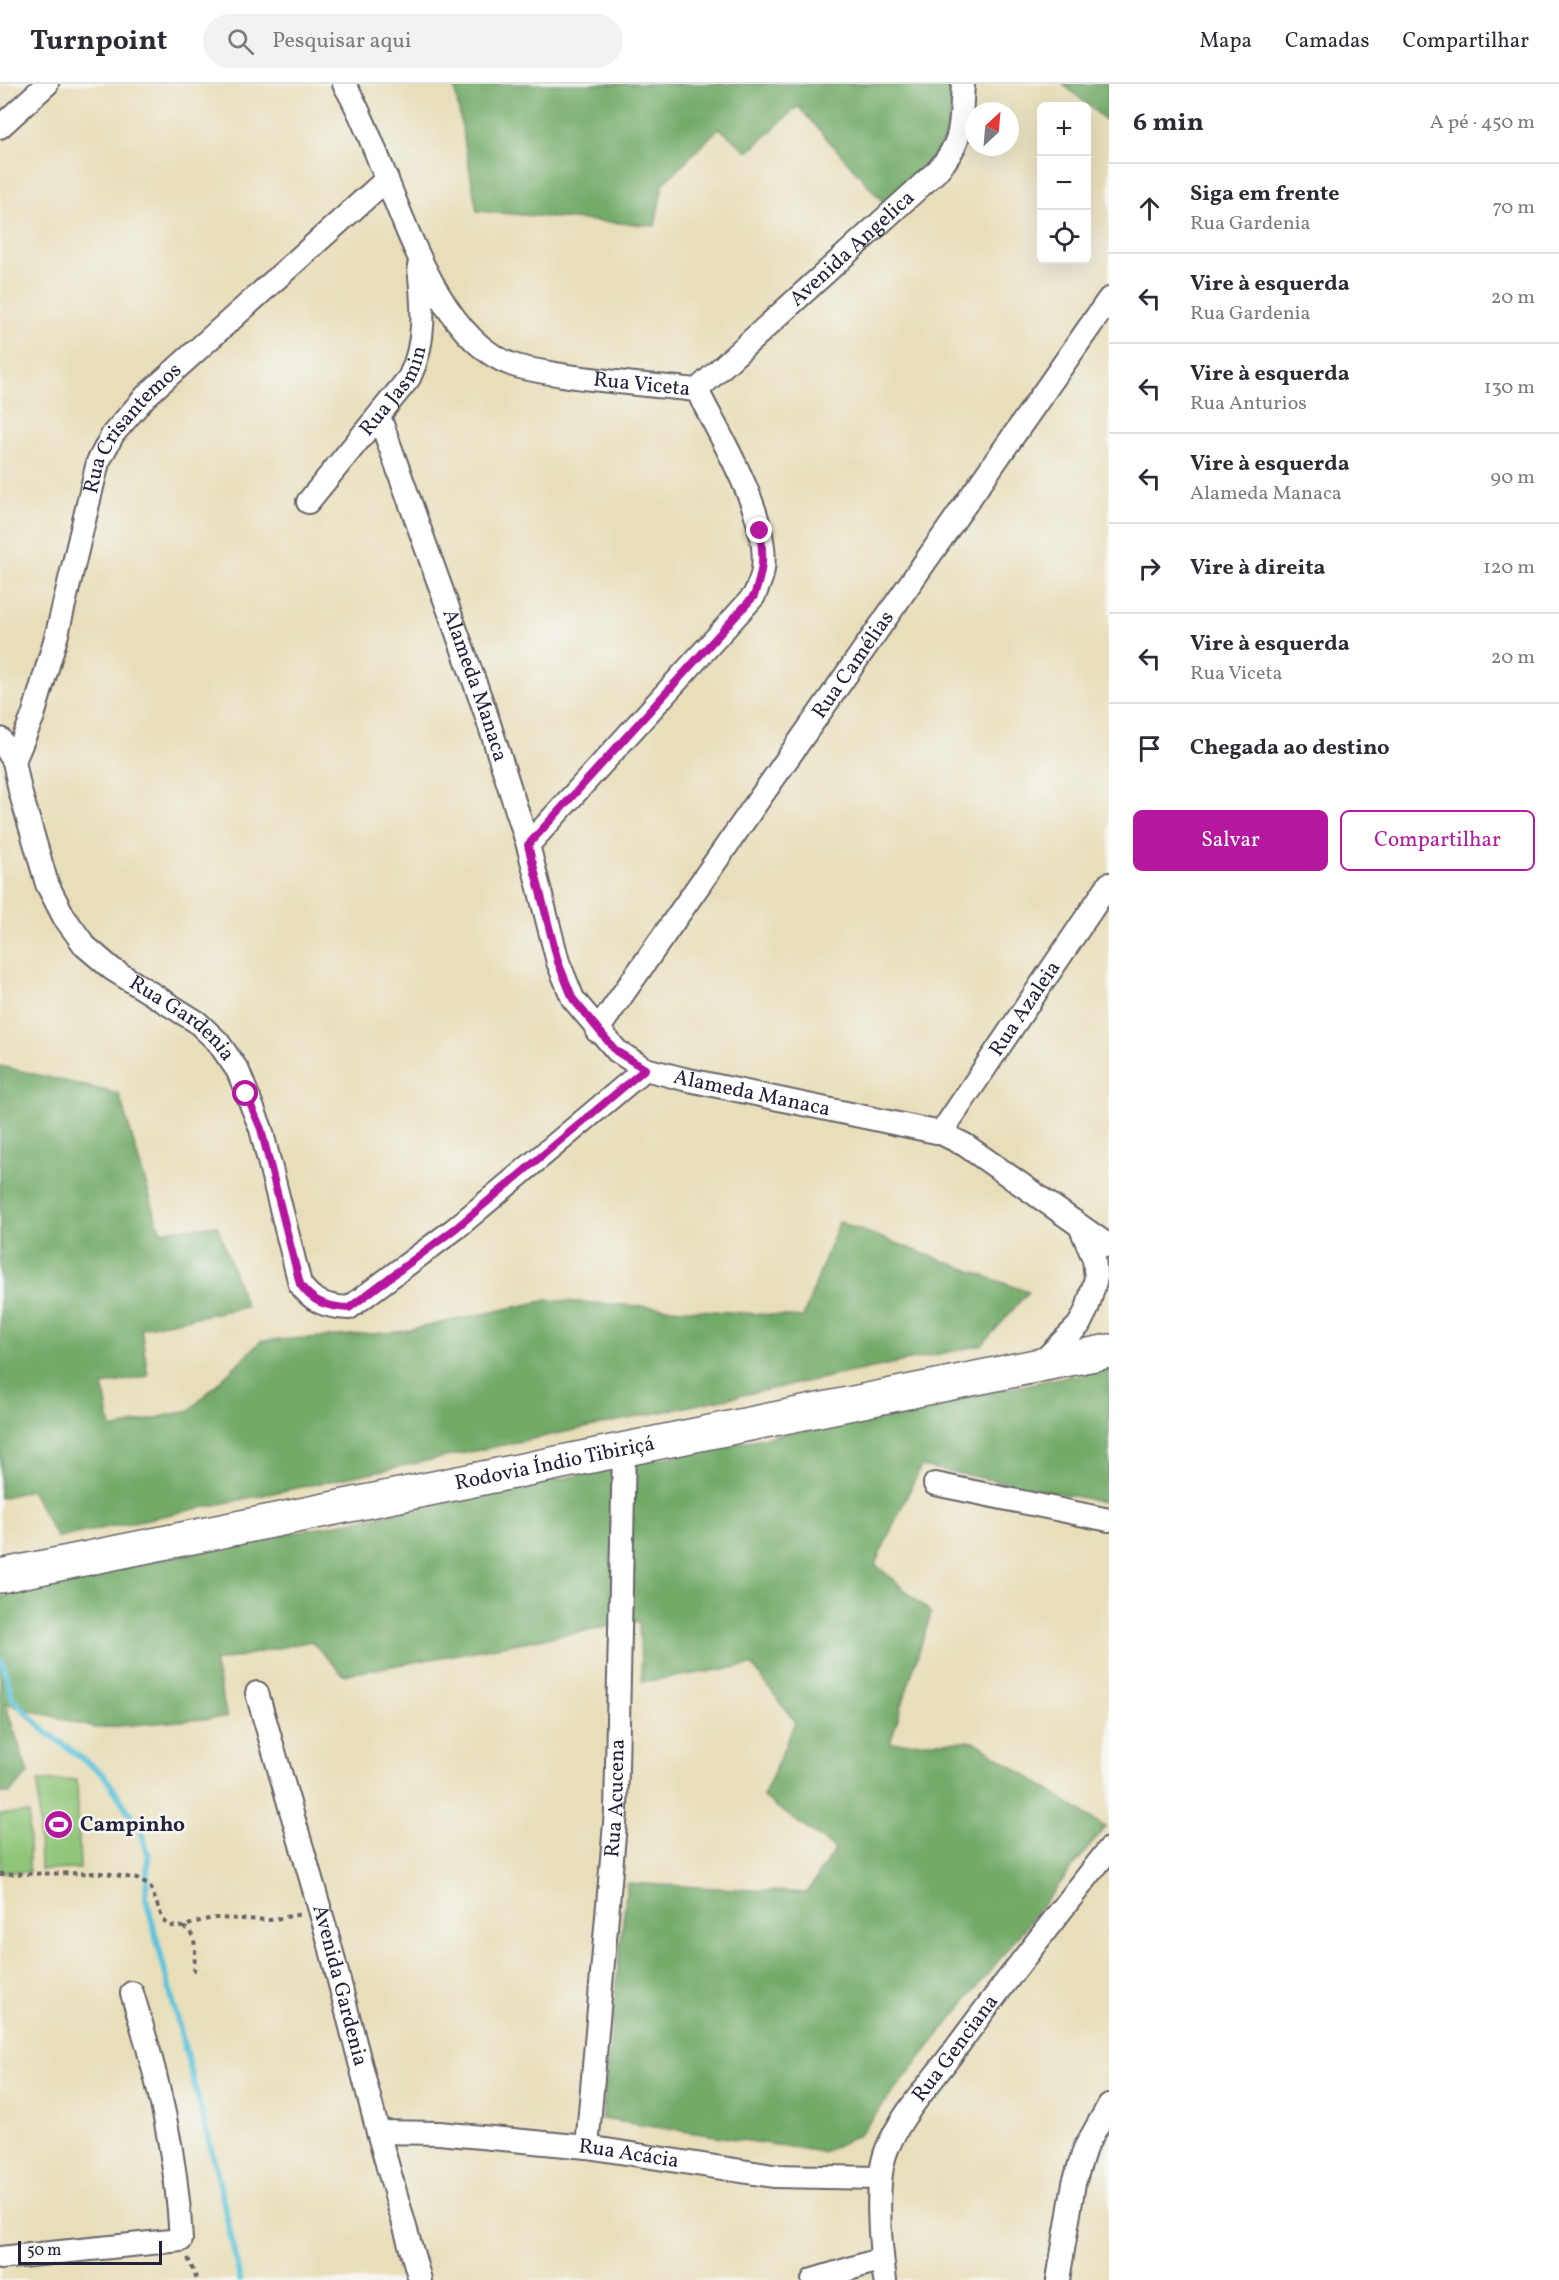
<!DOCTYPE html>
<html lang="pt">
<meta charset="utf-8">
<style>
:root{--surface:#fff;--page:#f2f2f3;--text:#2b2b33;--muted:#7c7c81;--line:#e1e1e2;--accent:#b5179e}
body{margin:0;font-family:Vollkorn,serif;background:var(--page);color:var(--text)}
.controls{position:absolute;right:18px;top:18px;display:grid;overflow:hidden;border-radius:9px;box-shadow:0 6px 24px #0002}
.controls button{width:54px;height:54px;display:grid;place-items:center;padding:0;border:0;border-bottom:2px solid var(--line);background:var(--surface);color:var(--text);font:30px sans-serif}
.compass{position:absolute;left:965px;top:18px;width:54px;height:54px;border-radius:50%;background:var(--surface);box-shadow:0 6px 24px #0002;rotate:26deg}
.scale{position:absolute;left:18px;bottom:15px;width:144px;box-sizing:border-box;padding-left:6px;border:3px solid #22223b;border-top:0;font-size:16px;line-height:21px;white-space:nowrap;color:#22223b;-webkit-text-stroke:4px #f6f6f2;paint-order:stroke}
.stop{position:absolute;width:18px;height:18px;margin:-14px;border:4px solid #b5179e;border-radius:50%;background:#fff}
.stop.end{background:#b5179e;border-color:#fff;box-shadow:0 2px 6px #0008}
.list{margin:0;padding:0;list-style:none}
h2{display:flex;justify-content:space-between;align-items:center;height:78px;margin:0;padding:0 24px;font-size:26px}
h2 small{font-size:20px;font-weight:400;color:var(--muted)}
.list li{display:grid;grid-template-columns:39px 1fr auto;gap:18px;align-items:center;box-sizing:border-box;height:90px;padding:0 24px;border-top:2px solid var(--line)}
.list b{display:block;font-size:22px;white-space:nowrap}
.list p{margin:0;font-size:20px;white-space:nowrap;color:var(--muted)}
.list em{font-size:20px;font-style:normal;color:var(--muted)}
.actions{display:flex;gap:12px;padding:18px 24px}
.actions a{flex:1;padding:14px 0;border:2px solid var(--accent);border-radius:9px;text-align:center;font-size:21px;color:var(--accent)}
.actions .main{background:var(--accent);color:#fff}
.icon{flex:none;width:33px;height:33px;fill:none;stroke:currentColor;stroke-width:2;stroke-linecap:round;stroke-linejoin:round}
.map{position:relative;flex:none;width:1109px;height:2196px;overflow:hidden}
header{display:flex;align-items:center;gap:36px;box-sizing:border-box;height:84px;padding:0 30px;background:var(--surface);border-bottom:2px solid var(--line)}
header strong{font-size:28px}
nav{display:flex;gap:33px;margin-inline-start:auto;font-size:21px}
.search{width:420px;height:54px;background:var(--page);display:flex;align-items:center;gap:15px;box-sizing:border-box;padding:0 21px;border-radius:33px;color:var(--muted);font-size:22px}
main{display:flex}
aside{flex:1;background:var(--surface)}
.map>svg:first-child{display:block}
.green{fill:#8ec577;stroke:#587459;stroke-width:1.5}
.forest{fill:#72aa68;stroke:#4a6652;stroke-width:1.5}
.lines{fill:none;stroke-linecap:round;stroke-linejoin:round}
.stream{stroke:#5dc3da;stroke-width:6}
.minor-casing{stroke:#676467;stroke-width:26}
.highway-casing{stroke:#676467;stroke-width:36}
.path{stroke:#676467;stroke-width:4;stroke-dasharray:4.5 4.5;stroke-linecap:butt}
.minor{stroke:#fff;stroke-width:22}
.highway{stroke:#fff;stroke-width:33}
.route{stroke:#b5179e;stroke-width:8}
.labels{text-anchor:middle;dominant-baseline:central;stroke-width:5;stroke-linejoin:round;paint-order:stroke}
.street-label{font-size:21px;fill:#22223b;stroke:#f6f6f2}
.poi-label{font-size:21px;font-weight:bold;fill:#22223b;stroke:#f6f6f2;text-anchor:start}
</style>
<header>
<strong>Turnpoint</strong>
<div class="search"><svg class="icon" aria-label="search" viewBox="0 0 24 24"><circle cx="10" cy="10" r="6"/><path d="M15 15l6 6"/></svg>Pesquisar aqui</div>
<nav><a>Mapa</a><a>Camadas</a><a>Compartilhar</a></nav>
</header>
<main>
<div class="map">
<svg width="1109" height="2196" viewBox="0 0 1109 2196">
<rect width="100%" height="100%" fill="#f6f6f2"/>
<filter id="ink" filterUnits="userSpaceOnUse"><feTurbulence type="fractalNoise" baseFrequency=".0167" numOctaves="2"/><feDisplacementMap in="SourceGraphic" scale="12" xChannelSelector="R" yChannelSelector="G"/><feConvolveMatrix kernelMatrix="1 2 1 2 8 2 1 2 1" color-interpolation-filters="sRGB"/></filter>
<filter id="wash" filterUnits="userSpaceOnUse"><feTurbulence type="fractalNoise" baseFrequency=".008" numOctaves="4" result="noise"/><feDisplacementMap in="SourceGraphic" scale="24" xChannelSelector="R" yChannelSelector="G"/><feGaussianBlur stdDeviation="1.35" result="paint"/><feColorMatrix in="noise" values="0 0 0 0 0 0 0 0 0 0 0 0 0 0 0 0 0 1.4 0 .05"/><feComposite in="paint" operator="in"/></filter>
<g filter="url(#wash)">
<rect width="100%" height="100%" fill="#e8deb9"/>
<!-- green -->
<g class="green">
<polygon points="77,1696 80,1785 40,1786 38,1697"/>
<polygon points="29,1729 29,1788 0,1788 0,1730"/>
</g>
<!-- forest -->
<g class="forest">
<polygon points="454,0 953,0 950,39 936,74 884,119 798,22 748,68 719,44 663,100 655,142 477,127"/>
<polygon points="1063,0 1109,0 1109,39"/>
<polygon points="0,982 119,1010 160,1147 217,1141 246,1223 141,1244 148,1292 103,1301 111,1345 190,1326 261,1257 399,1248 548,1216 803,1233 839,1138 1028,1208 982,1261 57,1454 31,1406 0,1414"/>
<polygon points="1109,1284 1109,1419 921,1382 875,1480 931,1529 890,1659 974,1657 1105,1743 859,2051 823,2068 602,2035 627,1799 807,1809 835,1765 763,1713 795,1638 752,1581 642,1598 639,1537 343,1591 311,1557 214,1578 227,1633 95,1644 5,1619 28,1689 10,1709 0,1709 0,1513 61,1496"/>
</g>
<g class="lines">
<!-- stream -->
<polyline class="stream" points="2,1577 13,1615 44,1646 104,1691 142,1748 148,1771 146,1814 218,2092 240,2196"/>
</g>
</g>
<g filter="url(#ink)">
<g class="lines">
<defs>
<g id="minor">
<path id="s1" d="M 344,0 C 390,75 423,251 513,281 C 528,286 545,288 562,291 C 606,298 652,301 697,306 C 720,353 774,438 762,491 C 760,498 757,505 754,512 L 528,761"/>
<polyline points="0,43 47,0"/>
<path id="s2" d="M 697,306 L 937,87 C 965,56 960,39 963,0"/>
<path id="s3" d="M 379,332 L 485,627 L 528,761 L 558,878 L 573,915 L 617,967 L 645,985 L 684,995 L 941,1049 L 965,1061 L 1109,1162"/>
<path id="s4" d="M 308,418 L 409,294 C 427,258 423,221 419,182"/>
<path id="s5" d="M 0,655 L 14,677 L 20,707 L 47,800 L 64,833 L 85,862 L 112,885 L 197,938 L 218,958 L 238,987 L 261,1045 L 300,1200 C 312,1218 327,1223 349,1224 L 456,1144 L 645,985"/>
<path id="s6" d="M 14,677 L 33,632 L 57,550 L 98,378 L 113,350 L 146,312 L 387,95"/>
<path id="s7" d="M 597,947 L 1109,215"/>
<path id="s8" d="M 941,1049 L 1109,800"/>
<polyline points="1040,1280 1079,1241 1087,1225 1096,1194 1094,1175 1080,1142"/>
<polyline points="935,1400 1109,1436"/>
<path id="s9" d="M 257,1609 L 327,1850 L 378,2048 L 420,2196"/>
<path id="s10" d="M 378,2048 L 439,2049 L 587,2063 L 773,2092 L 880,2094"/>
<path id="s11" d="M 587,2063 L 616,1728 L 624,1365"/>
<path d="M 0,2174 L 181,2156 C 177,2071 157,1990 132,1909"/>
<polyline points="813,2196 882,2175"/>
<path id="s12" d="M 885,2196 C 880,2161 874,2097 887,2065 C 901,2031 929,2001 951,1971 C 1002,1901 1056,1833 1109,1765"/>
<polyline points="1058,2196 1074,2099 1085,2064 1109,2021"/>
</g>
<g id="highway">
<path id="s13" d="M 0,1492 L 1109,1267"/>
</g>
</defs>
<!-- minor casing -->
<use href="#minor" class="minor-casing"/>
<!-- highway casing -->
<use href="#highway" class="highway-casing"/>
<!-- path -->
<g class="path">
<polyline points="0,1790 106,1789 137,1795 150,1802 163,1836 171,1842 182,1843 203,1836 215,1834 270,1836 302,1830"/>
<path d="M 183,1843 C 200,1850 194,1873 194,1888"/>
<polyline points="188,2174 197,2196"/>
</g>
<!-- minor -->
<use href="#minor" class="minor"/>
<!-- highway -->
<use href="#highway" class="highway"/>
</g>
</g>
<g class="lines" filter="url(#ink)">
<!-- route -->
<path class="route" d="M 246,1010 L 261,1045 L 300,1200 C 312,1218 327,1223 349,1224 L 456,1144 L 645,985 L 616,967 L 573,915 L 558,878 L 528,761 L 754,512 C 763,487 764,473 760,447"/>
</g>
<!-- icons -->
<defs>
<symbol id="stadium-disc" viewBox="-11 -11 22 22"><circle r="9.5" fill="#b5179e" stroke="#f6f6f2"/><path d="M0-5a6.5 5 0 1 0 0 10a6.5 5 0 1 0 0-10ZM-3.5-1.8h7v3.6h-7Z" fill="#fff"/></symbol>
</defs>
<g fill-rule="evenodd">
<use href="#stadium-disc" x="42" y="1724" width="33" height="33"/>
</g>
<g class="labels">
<!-- street labels -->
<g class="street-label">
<text stroke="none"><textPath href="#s2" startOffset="210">Avenida Angelica</textPath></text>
<text stroke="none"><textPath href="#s1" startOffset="466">Rua Viceta</textPath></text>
<text stroke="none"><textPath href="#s4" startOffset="141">Rua Jasmin</textPath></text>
<text stroke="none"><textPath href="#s6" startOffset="358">Rua Crisantemos</textPath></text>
<text stroke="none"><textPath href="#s7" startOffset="447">Rua Camélias</textPath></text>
<text stroke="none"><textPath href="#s3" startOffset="286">Alameda Manaca</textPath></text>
<text stroke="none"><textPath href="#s8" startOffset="150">Rua Azaleia</textPath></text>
<text stroke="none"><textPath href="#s5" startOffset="348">Rua Gardenia</textPath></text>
<text stroke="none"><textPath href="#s3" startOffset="826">Alameda Manaca</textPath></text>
<text stroke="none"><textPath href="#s13" startOffset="566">Rodovia Índio Tibiriçá</textPath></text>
<text stroke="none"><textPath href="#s11" startOffset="350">Rua Acucena</textPath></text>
<text stroke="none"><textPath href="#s9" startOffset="304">Avenida Gardenia</textPath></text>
<text stroke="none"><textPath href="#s12" startOffset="254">Rua Genciana</textPath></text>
<text stroke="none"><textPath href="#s10" startOffset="252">Rua Acácia</textPath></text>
</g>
<!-- poi labels -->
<g class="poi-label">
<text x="80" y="1741">Campinho</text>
</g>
</g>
</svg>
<div class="controls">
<button>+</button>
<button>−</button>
<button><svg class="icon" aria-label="locate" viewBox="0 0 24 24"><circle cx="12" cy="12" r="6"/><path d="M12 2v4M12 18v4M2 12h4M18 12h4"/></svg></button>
</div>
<svg class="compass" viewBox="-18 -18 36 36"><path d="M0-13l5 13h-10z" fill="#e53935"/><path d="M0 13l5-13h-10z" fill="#7c7c81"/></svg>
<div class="scale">50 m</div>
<div class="stop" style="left:246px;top:1010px"></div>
<div class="stop end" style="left:760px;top:447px"></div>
</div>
<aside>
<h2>6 min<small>A pé · 450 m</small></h2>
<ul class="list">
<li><svg class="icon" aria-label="ahead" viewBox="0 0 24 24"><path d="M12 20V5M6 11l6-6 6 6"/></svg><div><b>Siga em frente</b><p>Rua Gardenia</p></div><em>70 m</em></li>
<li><svg class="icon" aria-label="left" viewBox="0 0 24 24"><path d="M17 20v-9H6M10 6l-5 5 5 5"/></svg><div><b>Vire à esquerda</b><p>Rua Gardenia</p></div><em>20 m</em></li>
<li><svg class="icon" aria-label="left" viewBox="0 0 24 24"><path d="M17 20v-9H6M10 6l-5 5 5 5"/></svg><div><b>Vire à esquerda</b><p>Rua Anturios</p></div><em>130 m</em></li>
<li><svg class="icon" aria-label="left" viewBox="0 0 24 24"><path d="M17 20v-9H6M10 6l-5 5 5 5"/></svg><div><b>Vire à esquerda</b><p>Alameda Manaca</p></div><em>90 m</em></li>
<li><svg class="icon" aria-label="right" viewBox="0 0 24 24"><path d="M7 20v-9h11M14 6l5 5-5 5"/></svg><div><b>Vire à direita</b></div><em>120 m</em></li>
<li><svg class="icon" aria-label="left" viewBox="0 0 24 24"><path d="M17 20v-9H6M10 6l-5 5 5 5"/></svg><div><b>Vire à esquerda</b><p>Rua Viceta</p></div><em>20 m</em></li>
<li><svg class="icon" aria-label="arrive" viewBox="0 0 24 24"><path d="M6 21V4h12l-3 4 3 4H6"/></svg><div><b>Chegada ao destino</b></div></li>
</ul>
<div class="actions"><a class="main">Salvar</a><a>Compartilhar</a></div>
</aside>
</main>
